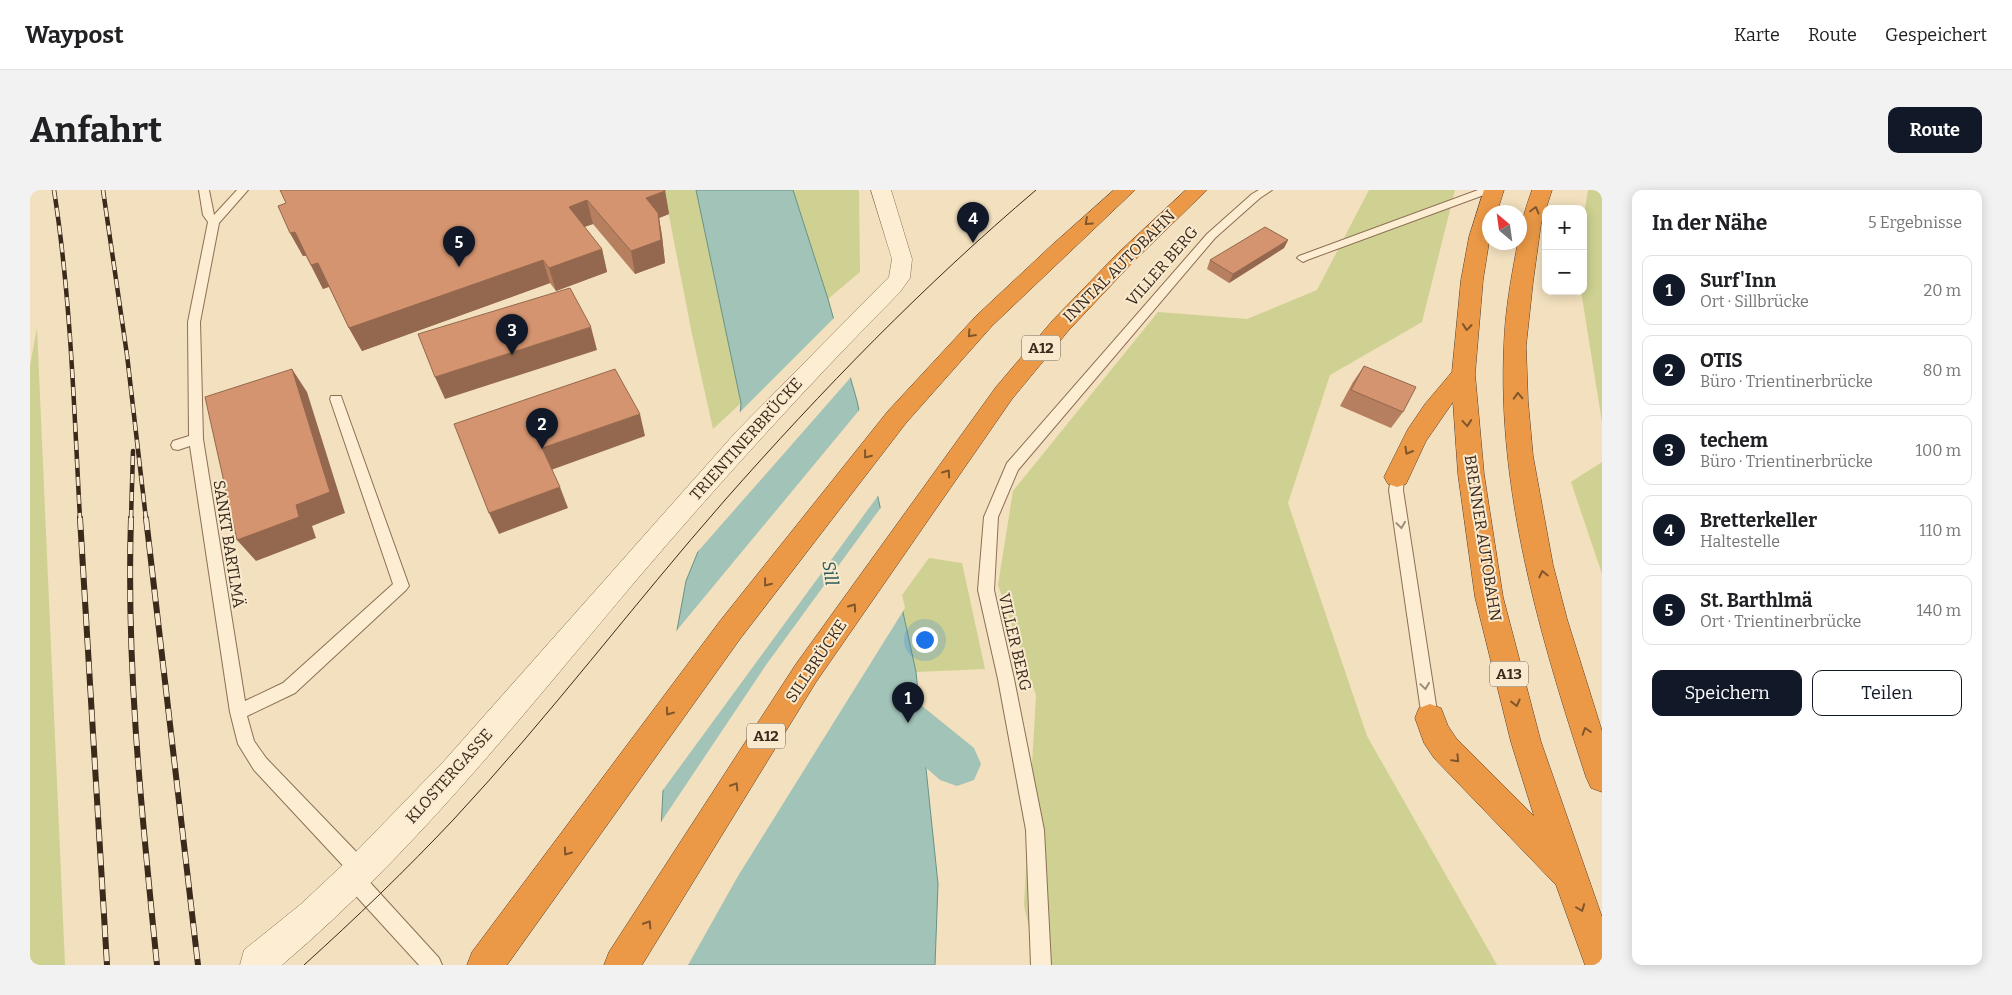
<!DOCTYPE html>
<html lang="de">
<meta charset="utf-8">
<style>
:root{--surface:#fff;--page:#f2f2f2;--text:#202124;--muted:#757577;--line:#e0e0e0;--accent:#111827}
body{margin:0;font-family:Bitter,serif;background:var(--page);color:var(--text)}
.controls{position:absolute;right:15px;top:15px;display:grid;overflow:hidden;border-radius:10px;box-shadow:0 2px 12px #0003}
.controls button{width:45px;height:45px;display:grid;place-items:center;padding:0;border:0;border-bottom:1px solid var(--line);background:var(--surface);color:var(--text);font:25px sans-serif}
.compass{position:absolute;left:1452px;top:15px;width:45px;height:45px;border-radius:50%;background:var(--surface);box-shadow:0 2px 12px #0003;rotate:331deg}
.you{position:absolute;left:894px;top:449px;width:18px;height:18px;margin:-12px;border:4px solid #fff;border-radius:50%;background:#1a73e8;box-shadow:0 0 0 8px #1a73e833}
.badge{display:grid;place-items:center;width:32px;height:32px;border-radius:50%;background:var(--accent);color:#fff;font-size:16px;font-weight:700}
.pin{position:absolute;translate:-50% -41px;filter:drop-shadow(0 1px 2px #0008)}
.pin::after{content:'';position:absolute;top:26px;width:18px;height:15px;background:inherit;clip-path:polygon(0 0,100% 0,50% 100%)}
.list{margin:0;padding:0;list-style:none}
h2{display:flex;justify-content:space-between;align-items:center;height:65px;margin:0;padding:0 20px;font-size:21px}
h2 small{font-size:16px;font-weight:400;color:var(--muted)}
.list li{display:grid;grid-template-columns:32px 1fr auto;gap:15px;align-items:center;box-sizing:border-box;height:70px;margin:0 10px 10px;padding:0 10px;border:1px solid var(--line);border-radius:10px}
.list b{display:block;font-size:19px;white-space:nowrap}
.list p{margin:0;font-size:16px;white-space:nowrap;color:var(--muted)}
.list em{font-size:16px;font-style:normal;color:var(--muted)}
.actions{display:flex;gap:10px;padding:15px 20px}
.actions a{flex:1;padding:11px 0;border:1px solid var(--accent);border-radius:10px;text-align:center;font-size:18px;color:var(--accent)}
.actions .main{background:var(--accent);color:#fff}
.map{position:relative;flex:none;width:1572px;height:775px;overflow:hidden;border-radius:10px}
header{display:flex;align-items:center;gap:30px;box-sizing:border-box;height:70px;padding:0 25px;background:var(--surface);border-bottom:1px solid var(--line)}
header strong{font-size:24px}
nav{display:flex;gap:28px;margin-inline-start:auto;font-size:18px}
.intro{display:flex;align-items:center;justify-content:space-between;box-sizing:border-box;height:120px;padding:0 30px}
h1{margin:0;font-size:35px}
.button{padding:12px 22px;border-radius:10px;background:var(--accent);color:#fff;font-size:18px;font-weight:700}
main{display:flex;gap:30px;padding:0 30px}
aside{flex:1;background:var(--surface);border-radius:10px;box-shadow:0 2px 12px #0003}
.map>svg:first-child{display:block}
.green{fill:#ced191}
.water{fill:#a2c3b8;stroke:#689285}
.pier{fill:#f2e0be}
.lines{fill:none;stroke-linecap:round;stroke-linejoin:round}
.canal{fill:#a2c3b8;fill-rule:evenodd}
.service-casing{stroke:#8d6f55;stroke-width:2}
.minor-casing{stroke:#8d6f55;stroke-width:1}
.motorway-casing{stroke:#5a3d2a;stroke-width:1}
.service{fill:#fcedd3;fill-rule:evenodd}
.minor{fill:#fcedd3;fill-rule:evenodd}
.motorway{fill:#eb9946;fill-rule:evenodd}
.tram{stroke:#3b291b;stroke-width:1}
.rail-far1-casing{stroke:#3b291b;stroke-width:4.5}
.rail-casing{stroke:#3b291b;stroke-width:6}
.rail-far1{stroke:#f9eacf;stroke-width:3;stroke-dasharray:9;stroke-linecap:butt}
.rail{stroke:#f9eacf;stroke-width:4.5;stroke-dasharray:12;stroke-linecap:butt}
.wall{fill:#b67f60}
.shaded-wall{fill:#94684e}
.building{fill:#d49470;stroke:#94684e}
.oneway{stroke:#81562c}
.oneway2{stroke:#9c8b77}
.labels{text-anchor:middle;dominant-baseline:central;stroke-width:4;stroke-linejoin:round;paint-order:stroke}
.shield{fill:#f9eacf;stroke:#746351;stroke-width:1}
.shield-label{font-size:15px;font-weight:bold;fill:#3b291b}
.street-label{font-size:16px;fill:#3b291b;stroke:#f9eacf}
.water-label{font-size:18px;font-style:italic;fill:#295c56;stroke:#f9eacf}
</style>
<header>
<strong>Waypost</strong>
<nav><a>Karte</a><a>Route</a><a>Gespeichert</a></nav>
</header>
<div class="intro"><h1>Anfahrt</h1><a class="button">Route</a></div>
<main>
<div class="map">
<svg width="1572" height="775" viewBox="0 0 1572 775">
<rect width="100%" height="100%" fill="#f2e0be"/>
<!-- green -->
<g class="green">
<polygon points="634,0 666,0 711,213 683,239 662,144"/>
<polygon points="763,0 829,0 830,82 798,109"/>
<polygon points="1339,0 1425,0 1392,132 1300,185 1258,313 1337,546 1467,775 1007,775 994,715 1006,505 968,395 983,301 1128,122 1217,129 1287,100"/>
<polygon points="1558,0 1572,0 1572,232 1551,101 1553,101 1553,31"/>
<polygon points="7,138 35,775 0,775 0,176"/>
<polygon points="1572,272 1572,384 1541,292"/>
<polygon points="899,368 932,373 955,479 886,482 870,408"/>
</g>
<!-- water -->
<polygon class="water" points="666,0 763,0 798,109 827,211 886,482 908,694 905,775 624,775 639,484 656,391 707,266 711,213"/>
<!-- pier -->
<g class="pier">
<polygon points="805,127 822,186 663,367 704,265 707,225"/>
<polygon points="831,218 850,303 630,604 636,484 643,445"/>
<polygon points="852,316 875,418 708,686 658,775 622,775 629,635 736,475"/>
</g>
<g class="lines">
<!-- canal -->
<polygon class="canal" points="849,488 865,494 944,558 951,574 944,590 927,596 910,590 833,522 826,508 833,494"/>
<defs>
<g id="service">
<polygon points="169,0 179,0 184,25 207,0 218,0 189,33 170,132 173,249 215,511 253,493 363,394 300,209 301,206 311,206 312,209 379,396 376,400 265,503 217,526 224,551 236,568 338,674 340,681 336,688 409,768 412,775 389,775 316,695 314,688 318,681 224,580 208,554 200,522 160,256 148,260 143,259 141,255 143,251 159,246 158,132 178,32 173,25"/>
<polygon points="1229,0 1242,0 1230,8 1185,48 988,280 968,327 964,400 984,489 1014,640 1021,775 1001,775 996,640 968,489 948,400 954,327 977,273 1177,44 1222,4"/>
<polygon points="1448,0 1463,0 1462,2 1277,70 1273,72 1267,68 1269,66"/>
<polygon points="1367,282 1372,283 1374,287 1373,300 1408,528 1406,533 1400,536 1394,533 1392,528 1359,300 1362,283"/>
</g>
<path id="minor" d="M 841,0 L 861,0 L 882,69 L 880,88 L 870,102 C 777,196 689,293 603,394 C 491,527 385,662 252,775 L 210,775 L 214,760 L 271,714 L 319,669 L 414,571 L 706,242 L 854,92 L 859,87 L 862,69 Z"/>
<g id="motorway">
<polygon points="1084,0 1105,0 962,136 876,233 710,449 477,775 437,775 442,762 690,431 858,221 946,126 1023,54"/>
<polygon points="1156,0 1177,0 1102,73 1039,140 982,209 786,492 612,775 574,775 579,762 766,474 966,197 1023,130 1088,63"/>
<polygon points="1454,0 1474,0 1467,22 1460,22 1460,46 1453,90 1445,184 1454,284 1473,407 1511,552 1572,727 1572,775 1555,775 1526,695 1404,568 1394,553 1385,528 1389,518 1400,514 1411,518 1418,536 1426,548 1504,626 1481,552 1445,407 1428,284 1423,212 1396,251 1376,294 1367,297 1358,294 1354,287 1378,239 1395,214 1422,182 1431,90 1439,47"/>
<path d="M 1502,0 L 1522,0 L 1511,34 L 1503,92 L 1496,156 L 1498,211 L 1503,266 L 1523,375 L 1537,429 L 1572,541 L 1572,602 L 1561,598 L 1556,587 C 1511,449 1467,302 1474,155 C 1475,122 1481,89 1487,57 L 1488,52 L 1490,52 C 1490,34 1496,17 1502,0 Z"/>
</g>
</defs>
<!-- service casing -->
<use href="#service" class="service-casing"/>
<!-- minor casing -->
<use href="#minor" class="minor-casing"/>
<!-- motorway casing -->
<use href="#motorway" class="motorway-casing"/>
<!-- service -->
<use href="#service" class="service"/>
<!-- minor -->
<use href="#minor" class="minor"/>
<!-- motorway -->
<use href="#motorway" class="motorway"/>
<!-- tram -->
<path class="tram" d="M 274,775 C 326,728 376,680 424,629 C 519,527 603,415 695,310 C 792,200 894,95 1006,0"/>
<defs>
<g id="rail-far1">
<path d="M 24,0 C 41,109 44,219 50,329"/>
<polyline points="73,0 97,165 116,329"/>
<polyline points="101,329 103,261"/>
</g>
<g id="rail">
<polyline points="50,328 77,775"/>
<path d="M 101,328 C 96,477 112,626 127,775"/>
<polyline points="116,328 168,775"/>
</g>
</defs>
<!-- rail-far1 casing -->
<use href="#rail-far1" class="rail-far1-casing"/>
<!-- rail casing -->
<use href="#rail" class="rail-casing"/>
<!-- rail-far1 -->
<use href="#rail-far1" class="rail-far1"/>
<!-- rail -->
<use href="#rail" class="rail"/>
</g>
<!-- wall -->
<g class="wall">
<polygon points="635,0 639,24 629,28 632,46 635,73 605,84 563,34 554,37 572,59 577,82 526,101 520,93 332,161 319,138 299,97 293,99 276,66 273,66 260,43"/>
<polygon points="1258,50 1254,58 1199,93 1177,79 1180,70"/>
<polygon points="1334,176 1373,222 1361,238 1310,216 1323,192"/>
</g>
<!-- shaded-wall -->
<g class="shaded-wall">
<polygon points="635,1 639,24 629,28 632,46 635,73 605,84 601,61 616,8"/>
<polygon points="557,10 563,34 545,40 539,17"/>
<polygon points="265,42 278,65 273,66 260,43"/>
<polygon points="1258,50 1254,58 1199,93 1203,84"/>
<polygon points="572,59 577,82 526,101 519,78"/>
<polygon points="513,70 520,93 332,161 319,138"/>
<polygon points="288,73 300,96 293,99 281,75"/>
<polygon points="561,137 567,160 415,209 405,187"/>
<polygon points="262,179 277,202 315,323 282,336 286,348 226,371 207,350 266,315"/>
<polygon points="610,224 615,246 521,280 512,258"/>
<polygon points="530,297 538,318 469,344 459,323"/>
</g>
<!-- building -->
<g class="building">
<polygon points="250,0 635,0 635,1 616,8 628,23 631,50 601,61 557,10 539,17 572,59 519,78 513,70 319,138 288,73 281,75 265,42 260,43 248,16 256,13"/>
<polygon points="1235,37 1258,50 1203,84 1180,70"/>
<polygon points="540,98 561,137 405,187 388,144"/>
<polygon points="1334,176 1386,197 1373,222 1321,200"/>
<polygon points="262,179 300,302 266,315 269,327 207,350 175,207"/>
<polygon points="585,179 610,224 512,258 530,297 459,323 424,234"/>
</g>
<!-- one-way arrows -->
<defs><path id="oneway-chevron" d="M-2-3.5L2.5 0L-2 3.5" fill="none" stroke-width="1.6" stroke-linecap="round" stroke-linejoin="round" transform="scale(1.25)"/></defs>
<g class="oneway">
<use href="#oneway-chevron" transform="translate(1505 20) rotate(-75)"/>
<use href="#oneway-chevron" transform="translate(1058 32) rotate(138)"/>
<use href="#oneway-chevron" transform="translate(1437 137) rotate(96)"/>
<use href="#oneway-chevron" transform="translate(941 144) rotate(132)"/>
<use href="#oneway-chevron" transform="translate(1488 206) rotate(-92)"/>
<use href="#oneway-chevron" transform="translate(1437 233) rotate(85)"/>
<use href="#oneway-chevron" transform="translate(1378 261) rotate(120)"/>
<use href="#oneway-chevron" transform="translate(837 265) rotate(128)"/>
<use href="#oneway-chevron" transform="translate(917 283) rotate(-55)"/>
<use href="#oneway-chevron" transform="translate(1513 384) rotate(-103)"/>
<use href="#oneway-chevron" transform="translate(737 393) rotate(128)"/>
<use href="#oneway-chevron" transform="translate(823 417) rotate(-55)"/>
<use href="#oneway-chevron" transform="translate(1486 513) rotate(76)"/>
<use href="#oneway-chevron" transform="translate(639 522) rotate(126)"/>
<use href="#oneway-chevron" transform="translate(1556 541) rotate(-108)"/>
<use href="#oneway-chevron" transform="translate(1426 569) rotate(46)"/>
<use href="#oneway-chevron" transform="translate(705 596) rotate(-58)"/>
<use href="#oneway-chevron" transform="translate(537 662) rotate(126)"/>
<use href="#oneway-chevron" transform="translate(1551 718) rotate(69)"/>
<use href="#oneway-chevron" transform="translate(618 734) rotate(-58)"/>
</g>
<g class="oneway2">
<use href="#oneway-chevron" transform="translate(1371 335) rotate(82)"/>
<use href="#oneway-chevron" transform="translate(1395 496) rotate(82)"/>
</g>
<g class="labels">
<!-- shield labels -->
<g class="shield">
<rect x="992" y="145.5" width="38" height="25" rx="4"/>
<rect x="1460" y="471.5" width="38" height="25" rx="4"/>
<rect x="717" y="533.5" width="38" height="25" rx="4"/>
</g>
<g class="shield-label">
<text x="1011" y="158">A12</text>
<text x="1479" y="484">A13</text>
<text x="736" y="546">A12</text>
</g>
<!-- street labels -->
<g class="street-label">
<text transform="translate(1089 76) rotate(-45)">INNTAL AUTOBAHN</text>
<text transform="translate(1132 76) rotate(-49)">VILLER BERG</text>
<text transform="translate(716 249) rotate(-48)">TRIENTINERBRÜCKE</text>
<text transform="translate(1453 348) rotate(81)">BRENNER AUTOBAHN</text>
<text transform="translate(199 354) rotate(81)">SANKT BARTLMÄ</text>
<text transform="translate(985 452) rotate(77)">VILLER BERG</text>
<text transform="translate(786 471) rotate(-56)">SILLBRÜCKE</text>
<text transform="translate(419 586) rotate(-48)">KLOSTERGASSE</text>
</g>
<!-- water labels -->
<g class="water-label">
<text transform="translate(800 383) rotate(81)">Sill</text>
</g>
</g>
</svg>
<div class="controls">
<button>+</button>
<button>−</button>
</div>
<svg class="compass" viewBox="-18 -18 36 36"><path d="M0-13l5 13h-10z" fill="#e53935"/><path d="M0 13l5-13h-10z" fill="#757577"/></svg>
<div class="you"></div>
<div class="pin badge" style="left:878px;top:533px">1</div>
<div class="pin badge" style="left:512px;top:259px">2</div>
<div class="pin badge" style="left:482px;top:165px">3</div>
<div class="pin badge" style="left:943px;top:53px">4</div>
<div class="pin badge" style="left:429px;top:77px">5</div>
</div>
<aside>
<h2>In der Nähe<small>5 Ergebnisse</small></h2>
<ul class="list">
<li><span class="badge">1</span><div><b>Surf'Inn</b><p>Ort · Sillbrücke</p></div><em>20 m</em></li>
<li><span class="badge">2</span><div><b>OTIS</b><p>Büro · Trientinerbrücke</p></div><em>80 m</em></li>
<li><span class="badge">3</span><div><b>techem</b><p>Büro · Trientinerbrücke</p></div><em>100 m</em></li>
<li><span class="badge">4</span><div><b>Bretterkeller</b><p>Haltestelle</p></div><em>110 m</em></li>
<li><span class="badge">5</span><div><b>St. Barthlmä</b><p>Ort · Trientinerbrücke</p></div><em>140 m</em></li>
</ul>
<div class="actions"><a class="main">Speichern</a><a>Teilen</a></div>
</aside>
</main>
